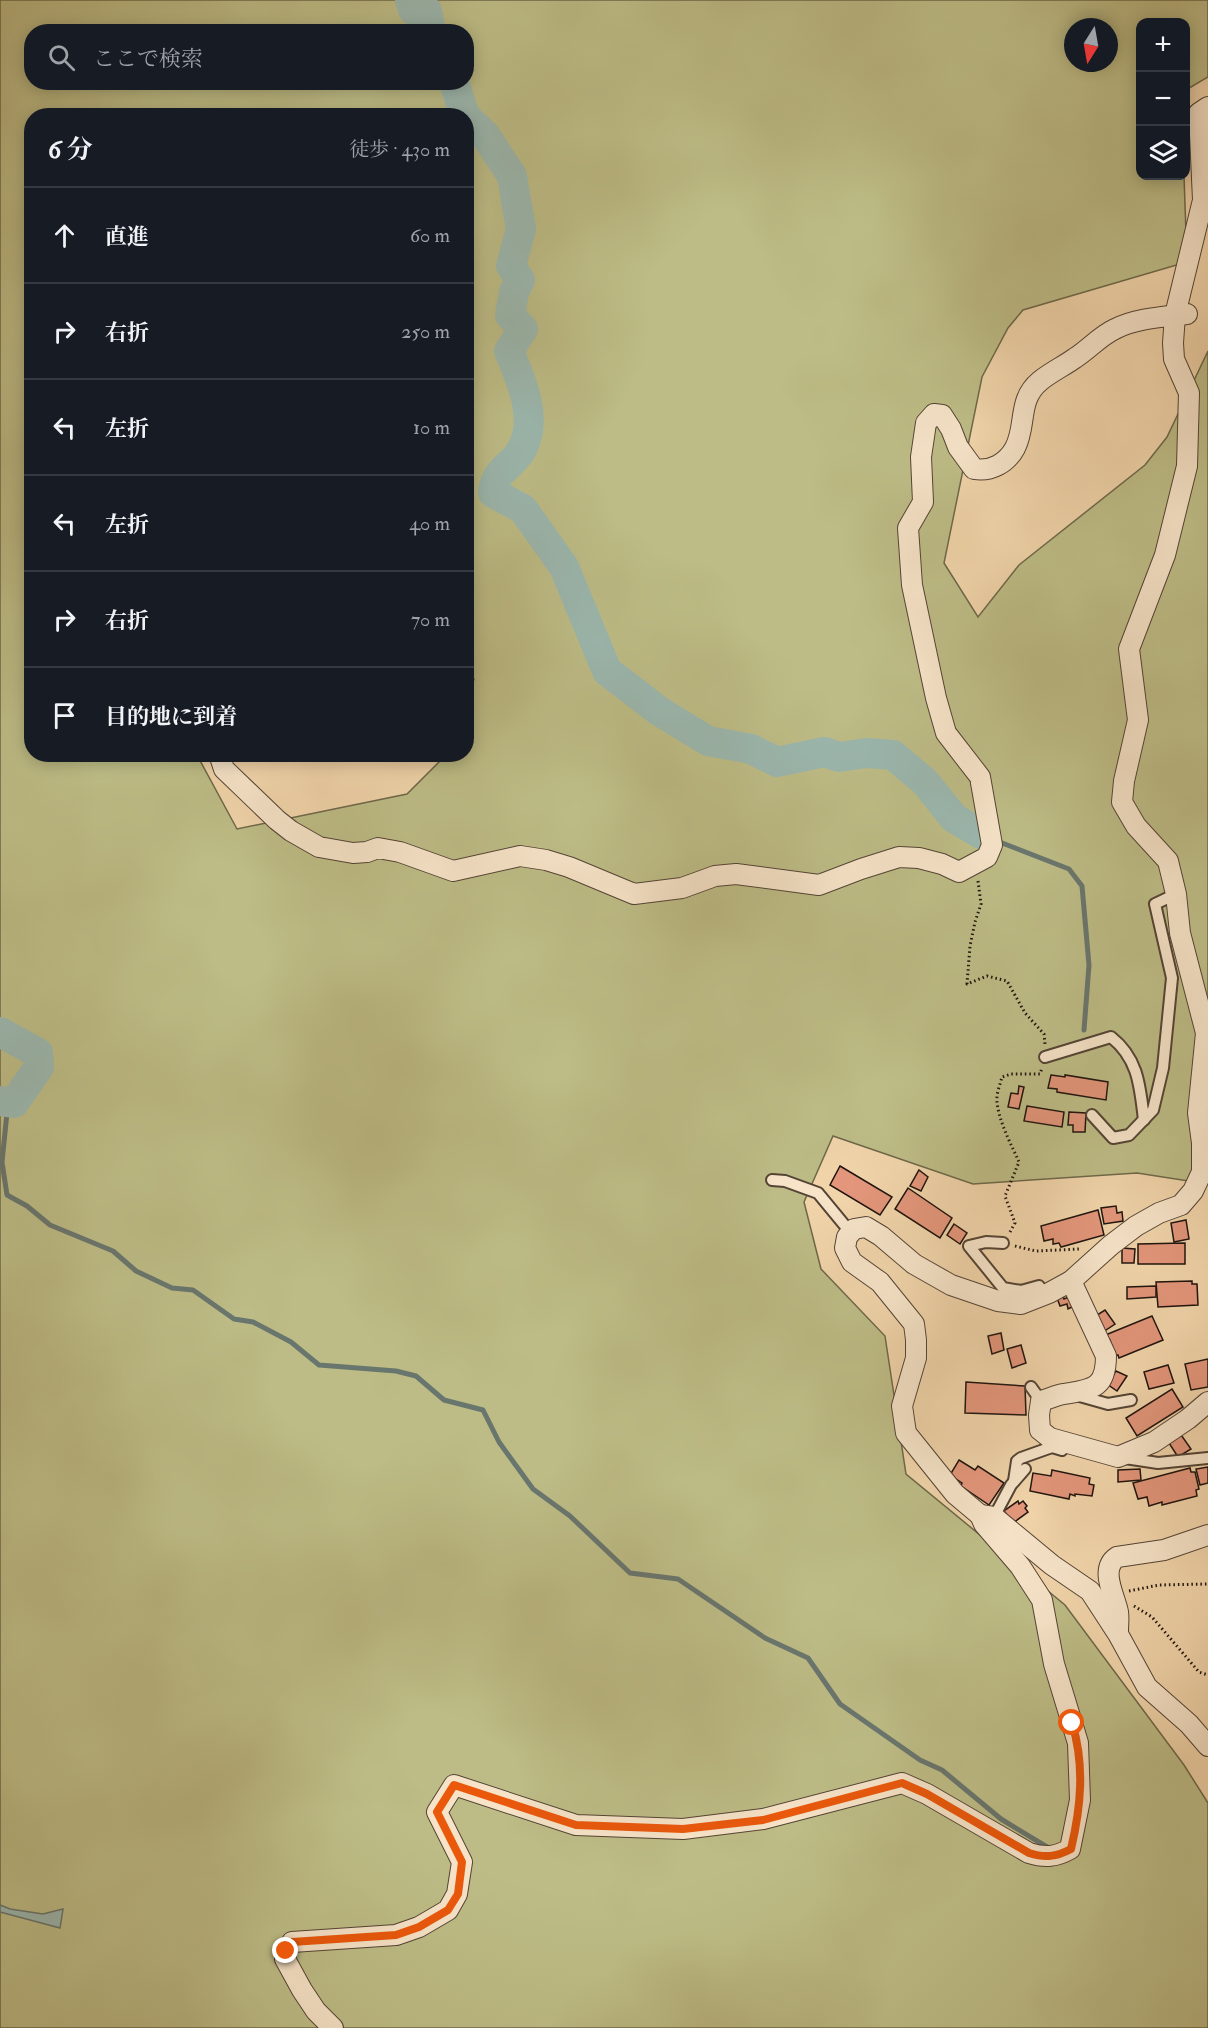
<!DOCTYPE html>
<html lang="ja">
<meta charset="utf-8">
<style>
:root{--surface:#171b24;--page:#20242c;--text:#f1f3f6;--muted:#9ea1a6;--line:#363941}
body{margin:0;font-family:"IM FELL Double Pica","Noto Serif JP",serif;background:var(--page);color:var(--text)}
.controls{position:absolute;right:18px;top:18px;display:grid;overflow:hidden;border-radius:12px;box-shadow:0 3px 15px #0003}
.controls button{width:54px;height:54px;display:grid;place-items:center;padding:0;border:0;border-bottom:2px solid var(--line);background:var(--surface);color:var(--text);font:30px sans-serif}
.compass{position:absolute;left:1064px;top:18px;width:54px;height:54px;border-radius:50%;background:var(--surface);box-shadow:0 3px 15px #0003;rotate:191deg}
.stop{position:absolute;width:18px;height:18px;margin:-14px;border:4px solid #ea580c;border-radius:50%;background:#fff}
.stop.end{background:#ea580c;border-color:#fff;box-shadow:0 2px 6px #0008}
.list{margin:0;padding:0;list-style:none}
h2{display:flex;justify-content:space-between;align-items:center;height:78px;margin:0;padding:0 24px;font-size:26px}
h2 small{font-size:20px;font-weight:400;color:var(--muted)}
.list li{display:grid;grid-template-columns:39px 1fr auto;gap:18px;align-items:center;box-sizing:border-box;height:96px;padding:0 24px;border-top:2px solid var(--line)}
.list b{display:block;font-size:22px;white-space:nowrap}
.list em{font-size:20px;font-style:normal;color:var(--muted)}
.icon{flex:none;width:33px;height:33px;fill:none;stroke:currentColor;stroke-width:2;stroke-linecap:round;stroke-linejoin:round}
.map{position:relative;flex:none;width:1208px;height:2028px;overflow:hidden}
.search{position:absolute;background:var(--surface);box-shadow:0 3px 15px #0003;left:24px;top:24px;width:450px;height:66px;display:flex;align-items:center;gap:15px;box-sizing:border-box;padding:0 21px;border-radius:24px;color:var(--muted);font-size:22px}
.panel{position:absolute;background:var(--surface);box-shadow:0 3px 15px #0003;left:24px;top:108px;width:450px;height:654px;border-radius:24px}
.map>svg:first-child{display:block}
.green{fill:#bdbc86;stroke:#6e684a;stroke-width:1.5;fill-rule:evenodd}
.water{fill:#9bb7ae;stroke:#69766e;stroke-width:1.5}
.lines{fill:none;stroke-linecap:round;stroke-linejoin:round}
.stream{stroke:#69766e;stroke-width:5}
.river{stroke:#9bb7ae;stroke-width:30}
.building{fill:#e3967b;stroke:#1f140e;stroke-width:1.5}
.lane-casing{stroke:#544435;stroke-width:14}
.street-casing{stroke:#544435;stroke-width:22}
.path{stroke:#1f140e;stroke-width:3;stroke-dasharray:1.5 3;stroke-linecap:butt}
.lane{stroke:#f6e3c8;stroke-width:10}
.street{stroke:#f6e3c8;stroke-width:20}
.route{stroke:#ea580c;stroke-width:8}
</style>
<div class="map">
<svg width="1208" height="2028" viewBox="0 0 1208 2028">
<rect width="100%" height="100%" fill="#f1d4aa"/>
<filter id="stains"><feTurbulence type="fractalNoise" baseFrequency=".00333" numOctaves="4"/><feColorMatrix values="0 0 0 0 .2 0 0 0 0 .09 0 0 0 0 .02 0 0 0 .5 -.17"/></filter>
<radialGradient id="worn" r=".72"><stop offset=".6" stop-color="#630" stop-opacity="0"/><stop offset="1" stop-color="#630" stop-opacity=".3"/></radialGradient>
<!-- green -->
<path class="green" d="M 0,0 L 1208,0 L 1208,77 L 1186,90 L 1186,22 L 1140,22 L 1140,176 L 1184,176 L 1187,262 L 1023,310 L 1008,328 L 982,377 L 944,563 L 978,617 L 1019,565 L 1145,465 L 1167,437 L 1208,351 L 1208,1184 L 1137,1173 L 973,1184 L 833,1136 L 804,1202 L 821,1269 L 885,1336 L 906,1474 L 1065,1605 L 1184,1765 L 1208,1803 L 1208,2028 L 0,2028 ZM 1073,27 L 1109,27 L 1109,63 L 1073,63 ZM 32,32 L 466,32 L 466,82 L 32,82 ZM 32,116 L 466,116 L 466,674 L 474,679 L 467,702 L 466,754 L 446,755 L 407,794 L 237,829 L 197,755 L 32,754 Z"/>
<!-- water -->
<polygon class="water" points="0,1905 10,1909 43,1914 63,1909 60,1928 0,1912"/>
<g class="lines">
<!-- stream -->
<g class="stream">
<polyline points="997,841 1069,869 1082,886 1089,965 1084,1030"/>
<polyline points="8,1103 2,1162 7,1195 27,1206 50,1225 113,1251 136,1271 172,1288 193,1290 234,1319 253,1322 291,1342 319,1365 396,1371 416,1376 444,1400 483,1410 499,1442 533,1489 570,1516 630,1573 678,1579 765,1638 808,1658 840,1704 920,1760 942,1770 1001,1819 1047,1847"/>
</g>
<!-- river -->
<g class="river">
<polyline points="410,0 413,10 427,11 431,32"/>
<polyline points="454,82 465,116"/>
<path d="M 466,117 L 485,135 L 512,176 L 521,229 L 511,266 L 520,280 L 514,292 L 510,315 L 523,329 L 509,351 C 522,382 541,424 518,455 C 506,470 495,472 493,493 L 523,509 L 564,567 L 607,671 L 659,711 L 708,741 L 751,749 L 777,762 L 824,752 L 839,757 L 867,753 L 893,755 L 925,782 L 954,818 L 981,834"/>
<polyline points="0,1032 38,1053 39,1067 14,1103 0,1101"/>
</g>
</g>
<!-- building -->
<g class="building">
<polygon points="1051,1075 1065,1077 1065,1075 1108,1082 1106,1100 1057,1092 1057,1089 1048,1088"/>
<polygon points="1019,1086 1024,1087 1019,1109 1008,1107 1011,1093 1018,1094"/>
<polygon points="1027,1106 1064,1112 1062,1127 1024,1121"/>
<polygon points="1069,1112 1086,1113 1085,1132 1073,1132 1073,1125 1068,1125"/>
<polygon points="840,1166 892,1197 880,1215 830,1185"/>
<polygon points="919,1170 928,1177 921,1191 910,1186"/>
<polygon points="908,1188 952,1218 940,1238 895,1209"/>
<polygon points="1116,1206 1117,1213 1122,1212 1123,1221 1104,1224 1101,1208"/>
<polygon points="1098,1210 1104,1235 1061,1247 1059,1243 1053,1244 1053,1239 1044,1241 1041,1226"/>
<polygon points="1186,1220 1189,1239 1174,1242 1171,1223"/>
<polygon points="954,1224 967,1233 960,1244 947,1235"/>
<polygon points="1185,1243 1185,1264 1138,1264 1138,1244"/>
<polygon points="1122,1248 1135,1249 1134,1263 1122,1263"/>
<polygon points="1192,1281 1192,1284 1197,1284 1198,1305 1158,1307 1156,1282"/>
<polygon points="1156,1286 1156,1297 1127,1299 1127,1287"/>
<polygon points="1063,1296 1064,1299 1071,1296 1074,1306 1068,1309 1067,1304 1060,1306 1057,1298"/>
<polygon points="1105,1310 1115,1324 1103,1332 1094,1317"/>
<polygon points="1152,1316 1163,1340 1119,1358 1118,1355 1115,1356 1110,1340 1105,1342 1103,1336"/>
<polygon points="1001,1333 1004,1350 992,1354 988,1336"/>
<polygon points="1021,1345 1026,1363 1012,1368 1007,1349"/>
<polygon points="1208,1359 1208,1387 1191,1390 1185,1364"/>
<polygon points="1168,1365 1174,1383 1149,1389 1144,1372"/>
<polygon points="1116,1371 1127,1376 1117,1391 1107,1384"/>
<polygon points="966,1382 1025,1386 1026,1415 965,1413"/>
<polygon points="1172,1389 1183,1407 1137,1436 1126,1418"/>
<polygon points="1179,1432 1191,1449 1178,1457 1167,1440"/>
<polygon points="959,1460 975,1470 978,1466 1004,1483 989,1505 961,1486 962,1483 950,1475"/>
<polygon points="1208,1467 1208,1483 1200,1485 1196,1469"/>
<polygon points="1190,1468 1191,1472 1195,1472 1199,1489 1196,1490 1197,1496 1162,1505 1162,1502 1149,1506 1147,1497 1138,1499 1133,1483"/>
<polygon points="1140,1469 1141,1480 1118,1482 1118,1470"/>
<polygon points="1052,1470 1090,1478 1089,1484 1094,1485 1092,1496 1075,1494 1075,1496 1070,1494 1069,1499 1030,1491 1033,1473 1051,1476"/>
<polygon points="1018,1501 1019,1504 1023,1501 1027,1506 1025,1508 1028,1512 1013,1523 1004,1511"/>
</g>
<g class="lines">
<defs>
<g id="lane">
<path d="M 1045,1057 L 1111,1037 C 1139,1059 1140,1088 1144,1120"/>
<polyline points="1092,1115 1113,1138 1129,1135 1153,1110 1163,1068 1172,978 1155,904 1176,894"/>
<polyline points="772,1180 785,1181 818,1193 851,1233"/>
<polyline points="1003,1243 986,1242 969,1246 1003,1288 1021,1291 1039,1286 1043,1295"/>
<polyline points="1031,1387 1041,1401"/>
<polyline points="1076,1395 1108,1404 1131,1400"/>
<polyline points="1125,1458 1158,1463 1208,1458"/>
<polyline points="1014,1481 1017,1461 1021,1458 1052,1447 1062,1450"/>
<polyline points="994,1517 1011,1485 1025,1469"/>
</g>
<g id="street">
<path d="M 219,754 L 224,769 L 277,820 L 291,831 L 319,847 L 353,853 L 367,852 L 378,848 L 400,852 L 453,871 L 520,856 L 546,860 L 569,867 L 634,894 L 682,888 L 715,876 L 736,874 L 819,885 L 861,869 L 899,857 L 919,858 L 942,864 L 959,872 L 987,857 L 992,845 L 980,777 L 946,733 L 936,698 L 912,585 L 908,528 L 923,502 L 921,457 L 926,423 L 934,414 L 942,415 L 951,429 L 958,447 L 974,469 C 991,472 1007,463 1015,448 C 1027,425 1017,400 1040,381 C 1051,372 1064,366 1075,358 C 1089,349 1100,336 1115,329 C 1136,318 1164,317 1187,314"/>
<path d="M 1071,1281 L 1106,1356 C 1106,1389 1092,1389 1064,1394 C 1056,1395 1049,1399 1041,1401 L 1039,1415 L 1040,1430 L 1050,1438 L 1118,1457 L 1154,1442 L 1188,1419 L 1208,1402"/>
<polyline points="980,1515 994,1517 1052,1565 1090,1591 1118,1634 1147,1687 1189,1724 1208,1746"/>
<path d="M 1118,1631 C 1118,1625 1119,1618 1118,1612 C 1115,1596 1099,1569 1117,1557 L 1164,1550 L 1208,1535"/>
<path d="M 333,2028 L 316,2011 L 302,1990 L 285,1959 L 286,1951 L 292,1942 L 396,1935 L 419,1927 L 448,1910 L 457,1894 L 462,1862 L 437,1812 L 454,1785 L 576,1825 L 683,1829 L 763,1819 L 902,1783 L 927,1794 L 1029,1853 C 1045,1858 1056,1857 1070,1849 L 1080,1800 L 1078,1743 L 1054,1664 L 1042,1600 L 1020,1566 L 984,1524 L 980,1515 L 955,1494 L 906,1433 L 902,1406 L 916,1358 L 916,1340 L 914,1324 L 880,1282 L 852,1262 L 845,1248 L 847,1237 L 854,1229 L 866,1227 L 881,1236 L 914,1264 L 951,1285 L 998,1301 L 1021,1304 L 1049,1293 L 1071,1281 L 1111,1245 L 1136,1226 L 1159,1213 L 1181,1205 L 1193,1191 L 1202,1172 L 1202,1143 L 1198,1113 L 1206,1033 L 1180,933 L 1176,894 L 1168,861 L 1136,826 L 1122,802 L 1124,781 L 1138,720 L 1129,649 L 1165,555 L 1187,466 L 1189,393 L 1174,359 L 1173,343 L 1175,315 L 1203,200 L 1199,113 L 1208,107"/>
</g>
</defs>
<!-- lane casing -->
<use href="#lane" class="lane-casing"/>
<!-- street casing -->
<use href="#street" class="street-casing"/>
<!-- path -->
<g class="path">
<polyline points="978,881 981,904 975,922 970,946 967,984 987,976 1007,981 1025,1013 1044,1034 1045,1044"/>
<path d="M 1010,1232 L 1015,1223 L 1005,1196 L 1019,1162 C 1011,1144 999,1122 997,1102 C 996,1094 1000,1085 1002,1077 L 1011,1074 L 1040,1074 L 1042,1068"/>
<polyline points="1015,1246 1036,1251 1080,1249"/>
<polyline points="1129,1591 1159,1585 1208,1584"/>
<polyline points="1134,1606 1152,1617 1199,1672 1208,1675"/>
</g>
<!-- lane -->
<use href="#lane" class="lane"/>
<!-- street -->
<use href="#street" class="street"/>
</g>
<g class="lines">
<!-- route -->
<path class="route" d="M 286,1951 L 292,1942 L 396,1935 L 419,1927 L 448,1910 L 458,1894 L 462,1862 L 437,1812 L 454,1785 L 576,1825 L 683,1829 L 763,1820 L 902,1783 L 927,1794 L 1029,1853 C 1045,1858 1056,1857 1071,1849 C 1081,1807 1085,1765 1072,1723"/>
</g>
<rect width="100%" height="100%" filter="url(#stains)"/>
<rect width="100%" height="100%" fill="url(#worn)"/>
</svg>
<div class="controls">
<button>+</button>
<button>−</button>
<button><svg class="icon" aria-label="layers" viewBox="0 0 24 24"><path d="M12 4l9 5-9 5-9-5zM3 14l9 5 9-5"/></svg></button>
</div>
<svg class="compass" viewBox="-18 -18 36 36"><path d="M0-13l5 13h-10z" fill="#e53935"/><path d="M0 13l5-13h-10z" fill="#9ea1a6"/></svg>
<div class="stop" style="left:1072px;top:1723px"></div>
<div class="stop end" style="left:286px;top:1951px"></div>
<div class="search"><svg class="icon" aria-label="search" viewBox="0 0 24 24"><circle cx="10" cy="10" r="6"/><path d="M15 15l6 6"/></svg>ここで検索</div>
<section class="panel">
<h2>6 分<small>徒歩 · 430 m</small></h2>
<ul class="list">
<li><svg class="icon" aria-label="ahead" viewBox="0 0 24 24"><path d="M12 20V5M6 11l6-6 6 6"/></svg><div><b>直進</b></div><em>60 m</em></li>
<li><svg class="icon" aria-label="right" viewBox="0 0 24 24"><path d="M7 20v-9h11M14 6l5 5-5 5"/></svg><div><b>右折</b></div><em>250 m</em></li>
<li><svg class="icon" aria-label="left" viewBox="0 0 24 24"><path d="M17 20v-9H6M10 6l-5 5 5 5"/></svg><div><b>左折</b></div><em>10 m</em></li>
<li><svg class="icon" aria-label="left" viewBox="0 0 24 24"><path d="M17 20v-9H6M10 6l-5 5 5 5"/></svg><div><b>左折</b></div><em>40 m</em></li>
<li><svg class="icon" aria-label="right" viewBox="0 0 24 24"><path d="M7 20v-9h11M14 6l5 5-5 5"/></svg><div><b>右折</b></div><em>70 m</em></li>
<li><svg class="icon" aria-label="arrive" viewBox="0 0 24 24"><path d="M6 21V4h12l-3 4 3 4H6"/></svg><div><b>目的地に到着</b></div></li>
</ul>
</section>
</div>
